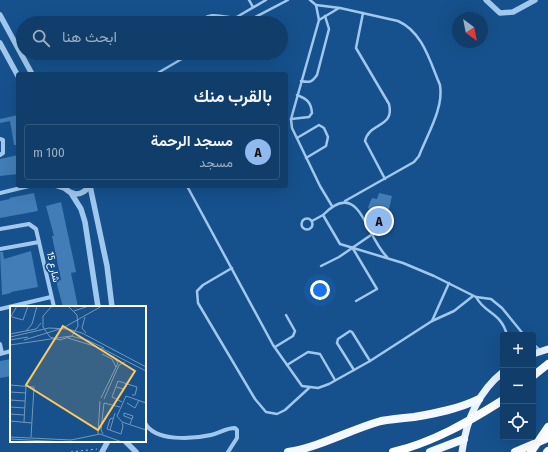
<!DOCTYPE html>
<html lang="ar">
<meta charset="utf-8">
<style>
:root{--surface:#103d6a;--page:#1e4872;--text:#f1f3f6;--muted:#9caec1;--line:#30567e;--accent:#90b9f0}
body{margin:0;font-family:"Fira Sans Condensed",Vazirmatn,sans-serif;background:var(--page);color:var(--text);direction:rtl}
.controls{position:absolute;right:12px;bottom:12px;display:grid;overflow:hidden;border-radius:4px;box-shadow:0 4px 16px #0002}
.controls button{width:36px;height:36px;display:grid;place-items:center;padding:0;border:0;border-bottom:1px solid var(--line);background:var(--surface);color:var(--text);font:20px sans-serif}
.compass{position:absolute;left:452px;top:12px;width:36px;height:36px;border-radius:50%;background:var(--surface);box-shadow:0 4px 16px #0002;rotate:148deg}
.you{position:absolute;left:320px;top:290px;width:14px;height:14px;margin:-10px;border:3px solid #fff;border-radius:50%;background:#1a73e8;box-shadow:0 0 0 6px #1a73e833}
.badge{display:grid;place-items:center;width:26px;height:26px;border-radius:50%;background:var(--accent);color:#111;font-size:13px;font-weight:700}
.pin{position:absolute;translate:-50% -50%;border:2px solid #fff;box-shadow:0 1px 4px #0006}
.list{margin:0;padding:0;list-style:none}
h2{display:flex;justify-content:space-between;align-items:center;height:52px;margin:0;padding:0 16px;font-size:17px}
h2 small{font-size:13px;font-weight:400;color:var(--muted)}
.list li{display:grid;grid-template-columns:26px 1fr auto;gap:12px;align-items:center;box-sizing:border-box;height:56px;margin:0 8px 8px;padding:0 8px;border:1px solid var(--line);border-radius:4px}
.list b{display:block;font-size:15px;white-space:nowrap}
.list p{margin:0;font-size:13px;white-space:nowrap;color:var(--muted)}
.list em{font-size:13px;font-style:normal;color:var(--muted)}
.icon{flex:none;width:22px;height:22px;fill:none;stroke:currentColor;stroke-width:2;stroke-linecap:round;stroke-linejoin:round}
.map{position:relative;flex:none;width:548px;height:452px;overflow:hidden;direction:ltr}
.search{position:absolute;background:var(--surface);box-shadow:0 4px 16px #0002;left:16px;top:16px;width:272px;height:44px;display:flex;align-items:center;gap:10px;box-sizing:border-box;padding:0 14px;border-radius:22px;color:var(--muted);font-size:15px}
.panel{position:absolute;background:var(--surface);box-shadow:0 4px 16px #0002;left:16px;top:72px;width:272px;height:116px;border-radius:4px;direction:rtl}
.map>svg:first-child{display:block}
.building{fill:#437db7}
.lines{fill:none;stroke-linecap:round;stroke-linejoin:round}
.path{stroke:#a0c8ef;stroke-width:1;stroke-dasharray:2 3;stroke-linecap:butt}
.service{stroke:#a0c8ef;stroke-width:2.5}
.minor{stroke:#a0c8ef;stroke-width:4}
.tertiary{stroke:#a0c8ef;stroke-width:5.5}
.primary{stroke:#e8f3ff;stroke-width:7}
.trunk{stroke:#f4f9ff;stroke-width:8}
.motorway{stroke:#fff;stroke-width:8}
.labels{text-anchor:middle;dominant-baseline:central;stroke-width:3.5;stroke-linejoin:round;paint-order:stroke}
.street-label{font-size:10px;fill:#fff;stroke:#16518d}
.inset-road{fill:none;stroke:#7397bb;stroke-width:1}
.view{fill:#ffc75e;fill-opacity:0.15;stroke:#ffc75e;stroke-width:2}
.inset-edge{fill:none;stroke:#fff;stroke-width:2}
</style>
<div class="map">
<svg width="548" height="452" viewBox="0 0 548 452">
<rect width="100%" height="100%" fill="#16518d"/>
<!-- building -->
<g class="building">
<polygon points="18,115 18,145 14,145 10,121 0,123 0,119"/>
<polygon points="18,155 18,174 0,176 0,159"/>
<polygon points="34,193 38,211 0,218 0,201 10,199 9,198"/>
<polygon points="379,193 392,196 389,209 386,209 381,232 378,232 368,207 372,198 377,199"/>
<polygon points="61,202 76,272 71,273 78,307 63,307 56,281 61,280 52,236 54,236 46,206"/>
<polygon points="31,251 38,287 11,292 11,293 2,295 0,252 3,252 4,259"/>
<polygon points="11,359 11,376 0,378 0,361"/>
</g>
<g class="lines">
<!-- path -->
<polyline class="path" points="71,452 97,449"/>
<!-- service -->
<g class="service">
<polyline points="249,0 253,7"/>
<polyline points="310,0 316,5 319,20 291,119 292,128 320,186 332,206"/>
<path d="M 316,5 L 340,8 L 398,21 C 423,32 430,62 440,85 C 444,108 427,135 419,156 L 414,162 L 345,201"/>
<path d="M 363,13 L 356,48 L 389,104 C 395,128 369,122 365,141 L 385,179"/>
<polyline points="235,18 266,0"/>
<polyline points="319,20 339,8"/>
<path d="M 201,23 C 206,10 224,17 235,18 L 238,23"/>
<polyline points="244,23 288,0"/>
<polyline points="156,74 192,53"/>
<path d="M 301,81 C 310,83 312,82 317,75 L 329,29 L 325,16"/>
<path d="M 291,119 L 309,117 L 312,113 C 311,102 307,99 297,95"/>
<polyline points="297,138 319,125 324,128 328,137 326,146 306,158"/>
<polyline points="125,186 126,186"/>
<polyline points="187,186 273,345 302,386 318,388 329,384 370,361 432,321 454,311 473,296"/>
<circle cx="307" cy="224" r="5.5"/>
<polyline points="312,221 323,215"/>
<polyline points="352,247 377,289 356,301"/>
<path d="M 387,257 C 365,236 360,177 323,215 L 340,244 L 403,263 L 434,276 L 476,297 L 491,299 L 502,308 L 524,335"/>
<polyline points="321,266 339,257 371,235"/>
<polyline points="232,268 203,285 197,291 198,303 255,399 266,412 277,414 285,410 309,388"/>
<path d="M 476,297 C 485,314 501,312 507,335"/>
<polyline points="432,321 449,283"/>
<polyline points="533,344 540,350"/>
<polyline points="275,347 293,336 295,331 286,315"/>
<polyline points="287,365 308,352 320,354 335,380"/>
<polyline points="354,370 337,343 338,339 350,331 352,332 370,361"/>
</g>
<!-- minor -->
<g class="minor">
<polyline points="0,139 3,140 3,153 0,155"/>
<polyline points="56,186 65,189"/>
<polyline points="0,193 29,186"/>
<polyline points="0,229 29,224 36,229 54,307"/>
<polyline points="0,249 39,242"/>
<polyline points="0,309 51,297"/>
<polyline points="0,344 2,353"/>
<polyline points="0,354 11,351"/>
<path d="M 145,423 C 155,442 193,439 211,435 C 220,433 226,428 235,428 L 237,430 L 237,438 L 228,452"/>
</g>
<!-- tertiary -->
<g class="tertiary">
<polyline points="486,0 500,13 513,12 535,0"/>
<polyline points="0,15 32,74"/>
<polyline points="0,43 18,76"/>
<path d="M 63,186 C 71,196 82,197 89,186"/>
<polyline points="90,186 107,266 112,307"/>
<polyline points="71,193 81,209 85,222 98,307"/>
<polyline points="125,441 136,452"/>
<polyline points="102,452 108,441"/>
</g>
<!-- primary -->
<g class="primary">
<polyline points="533,354 548,349"/>
<path d="M 462,452 C 466,421 478,392 503,372"/>
</g>
<!-- trunk -->
<g class="trunk">
<path d="M 288,452 C 320,447 349,430 381,421 C 391,419 403,418 414,417 C 437,413 458,409 479,399"/>
<polyline points="430,452 464,439"/>
</g>
<!-- motorway -->
<g class="motorway">
<polyline points="533,376 548,364"/>
<path d="M 393,452 C 434,442 468,422 503,400"/>
<polyline points="515,452 548,438"/>
<polyline points="531,452 548,427"/>
<polyline points="547,452 548,451"/>
</g>
</g>
<g class="labels">
<!-- street labels -->
<g class="street-label">
<text transform="translate(53 267) rotate(78)">شارع 15</text>
</g>
</g>
<!-- overview -->
<g transform="translate(10 306)">
<rect width="136" height="136" fill="#16518d"/>
<path class="inset-road" d="M 42,0 L 33,10 L 33,21 L 40,31 L 50,34 L 62,30 L 68,20 L 67,9 L 58,0M 64,5 L 79,0M 2,11 L 13,14 L 18,0M 75,11 L 72,22 L 76,27M 0,12 L 7,0M 16,25 L 22,18 L 27,0M 0,28 L 26,23 L 31,17M 0,31 L 39,22 L 58,23 L 72,27 L 136,61M 58,32 L 87,41M 0,34 L 18,31M 14,34 L 53,22 L 92,0M 0,39 L 61,30 L 77,34 L 94,42M 91,42 L 136,65M 92,48 L 102,53 L 106,61M 0,79 L 24,81 L 21,131M 106,81 L 114,83 L 117,77M 0,86 L 16,87M 91,92 L 108,57 L 103,50M 94,93 L 109,59 L 115,56M 0,94 L 15,95M 112,96 L 102,91 L 108,75 L 127,81 L 125,89 L 122,89M 94,97 L 110,101M 117,97 L 125,102 L 129,94M 136,97 L 116,90 L 107,110 L 112,116 L 136,124M 0,101 L 15,102M 0,108 L 14,109M 103,112 L 100,113 L 97,123 L 111,128 L 113,120 L 112,117M 0,115 L 22,117M 14,116 L 16,80M 120,118 L 122,113 L 123,110 L 114,107 L 114,110 L 122,113M 100,124 L 105,107M 88,128 L 90,95M 93,128 L 91,124 L 94,97M 0,131 L 61,134 L 90,128 L 112,136M 0,133 L 54,136M 81,136 L 95,136"/>
<path class="view" d="M 53,20 L 125,65 L 88,124 L 16,79 Z"/>
<rect width="136" height="136" class="inset-edge"/>
</g>
</svg>
<div class="controls">
<button>+</button>
<button>−</button>
<button><svg class="icon" aria-label="locate" viewBox="0 0 24 24"><circle cx="12" cy="12" r="6"/><path d="M12 2v4M12 18v4M2 12h4M18 12h4"/></svg></button>
</div>
<svg class="compass" viewBox="-18 -18 36 36"><path d="M0-13l5 13h-10z" fill="#e53935"/><path d="M0 13l5-13h-10z" fill="#9caec1"/></svg>
<div class="you"></div>
<div class="pin badge" style="left:379px;top:221px">A</div>
<div class="search"><svg class="icon" aria-label="search" viewBox="0 0 24 24"><circle cx="10" cy="10" r="6"/><path d="M15 15l6 6"/></svg>ابحث هنا</div>
<section class="panel">
<h2>بالقرب منك<small></small></h2>
<ul class="list">
<li><span class="badge">A</span><div><b>مسجد الرحمة</b><p>مسجد</p></div><em>100 m</em></li>
</ul>
</section>
</div>
